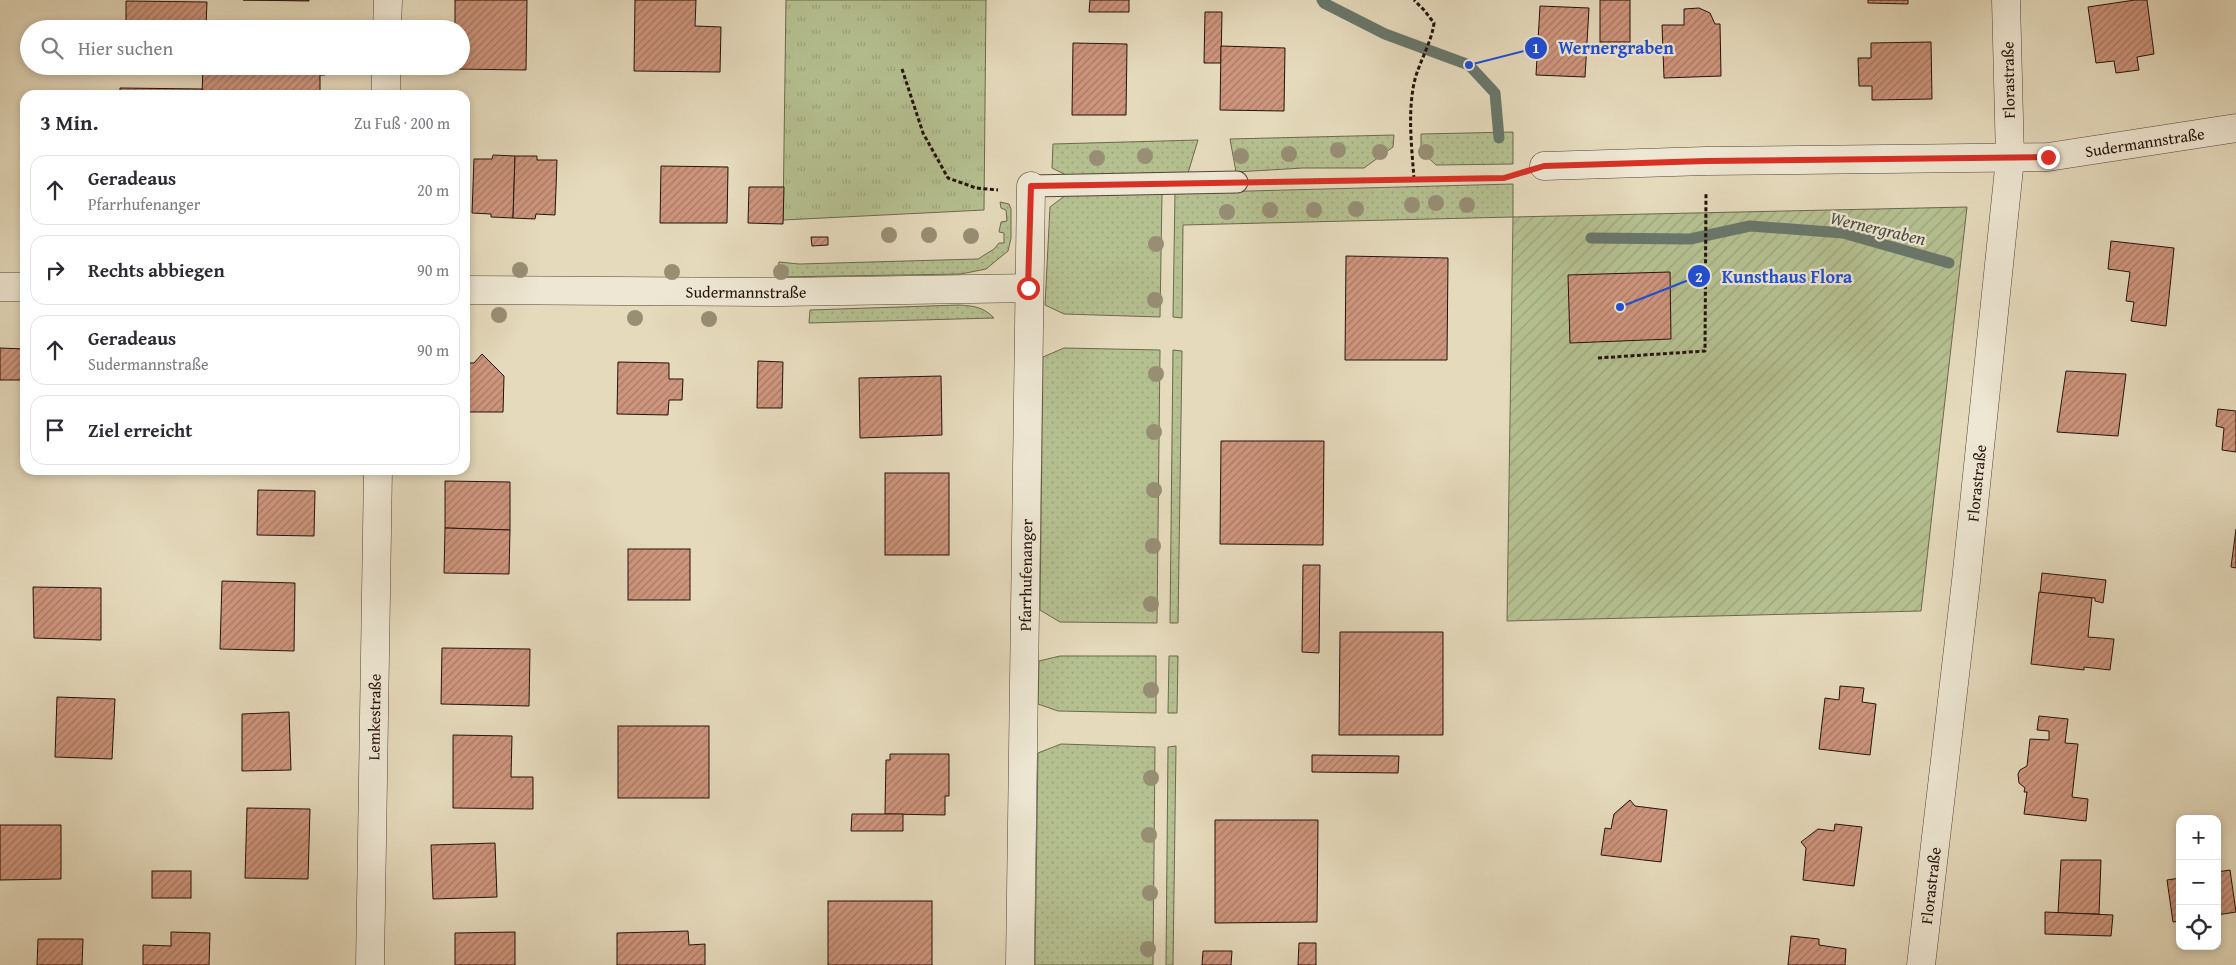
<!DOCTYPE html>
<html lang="de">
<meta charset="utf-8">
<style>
:root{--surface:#fff;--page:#f2f2f3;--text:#2b2b33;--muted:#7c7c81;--line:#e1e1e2}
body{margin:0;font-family:"Gentium Book Plus",serif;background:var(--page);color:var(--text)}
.controls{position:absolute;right:15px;bottom:15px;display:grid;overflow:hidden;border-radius:10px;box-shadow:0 2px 8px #0003}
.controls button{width:45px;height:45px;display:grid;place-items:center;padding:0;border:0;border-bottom:1px solid var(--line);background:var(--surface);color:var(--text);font:25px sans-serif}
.stop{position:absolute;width:15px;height:15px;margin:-11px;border:4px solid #d93025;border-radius:50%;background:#fff}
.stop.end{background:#d93025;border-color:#fff;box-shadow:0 1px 5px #0008}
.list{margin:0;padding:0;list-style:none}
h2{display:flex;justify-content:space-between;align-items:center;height:65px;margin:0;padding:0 20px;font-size:21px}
h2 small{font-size:16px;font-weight:400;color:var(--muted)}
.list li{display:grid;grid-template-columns:32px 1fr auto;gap:15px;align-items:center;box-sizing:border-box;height:70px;margin:0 10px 10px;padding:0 10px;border:1px solid var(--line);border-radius:15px}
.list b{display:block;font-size:19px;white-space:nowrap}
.list p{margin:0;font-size:16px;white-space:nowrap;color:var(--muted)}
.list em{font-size:16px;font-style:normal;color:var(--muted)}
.icon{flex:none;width:28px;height:28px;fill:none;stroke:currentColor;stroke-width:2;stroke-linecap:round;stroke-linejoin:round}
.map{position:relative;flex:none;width:2236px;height:965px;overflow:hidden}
.search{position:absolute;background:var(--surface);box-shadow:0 2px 8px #0003;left:20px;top:20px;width:450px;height:55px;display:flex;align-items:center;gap:12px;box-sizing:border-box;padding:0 18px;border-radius:28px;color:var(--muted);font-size:19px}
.panel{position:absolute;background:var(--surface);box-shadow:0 2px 8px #0003;left:20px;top:90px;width:450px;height:385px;border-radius:15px}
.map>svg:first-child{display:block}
.grass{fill:url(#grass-dots);stroke:#6c694e}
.park{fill:url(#park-tufts);stroke:#6c694e}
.garden{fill:url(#garden-furrows);stroke:#6c694e}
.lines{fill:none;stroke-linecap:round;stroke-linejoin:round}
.stream{stroke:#69776b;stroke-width:11}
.building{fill:url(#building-hatch);stroke:#24120b}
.lane-casing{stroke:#544437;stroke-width:23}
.street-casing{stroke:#544437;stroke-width:29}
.path{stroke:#24120b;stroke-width:3;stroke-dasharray:4 2.5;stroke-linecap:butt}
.lane{stroke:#eee7d3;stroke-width:21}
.street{stroke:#eee7d3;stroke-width:28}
.tree{fill:#978e74}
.route{stroke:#d93025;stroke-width:6}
.labels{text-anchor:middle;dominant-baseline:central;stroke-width:4.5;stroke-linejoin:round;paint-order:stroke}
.street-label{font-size:16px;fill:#24120b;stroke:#eee7d3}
.water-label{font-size:18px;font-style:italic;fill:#4c4d43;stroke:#eee7d3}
.leader{fill:none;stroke:#1d4ed8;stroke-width:2}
.callout-dot{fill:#1d4ed8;stroke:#eee7d3;stroke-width:2}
.mark-label{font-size:15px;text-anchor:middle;font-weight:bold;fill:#fff}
.callout-label{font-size:18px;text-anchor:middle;font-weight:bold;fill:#1d4ed8;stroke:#eee7d3;stroke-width:4.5;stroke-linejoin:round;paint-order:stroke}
</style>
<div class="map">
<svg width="2236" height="965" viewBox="0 0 2236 965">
<defs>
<pattern id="grass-dots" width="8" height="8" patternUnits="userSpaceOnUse" patternTransform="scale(1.25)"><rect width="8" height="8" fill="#b5c091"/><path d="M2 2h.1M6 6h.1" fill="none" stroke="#9ca47c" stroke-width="1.8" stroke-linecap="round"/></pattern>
<pattern id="park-tufts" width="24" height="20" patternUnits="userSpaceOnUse" patternTransform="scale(1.25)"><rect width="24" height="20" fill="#b5c091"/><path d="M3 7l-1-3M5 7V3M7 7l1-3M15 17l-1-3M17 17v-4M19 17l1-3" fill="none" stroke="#9ca47c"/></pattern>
<pattern id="garden-furrows" width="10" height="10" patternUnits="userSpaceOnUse" patternTransform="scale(1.25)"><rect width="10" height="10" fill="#b5c091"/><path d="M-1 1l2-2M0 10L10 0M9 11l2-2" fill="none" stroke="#9ca47c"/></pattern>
<pattern id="building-hatch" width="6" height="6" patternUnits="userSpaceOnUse" patternTransform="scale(1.25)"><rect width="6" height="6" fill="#ce957d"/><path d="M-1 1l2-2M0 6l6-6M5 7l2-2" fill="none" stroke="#a77865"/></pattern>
</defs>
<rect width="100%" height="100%" fill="#e5dabc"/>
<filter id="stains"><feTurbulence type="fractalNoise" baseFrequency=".004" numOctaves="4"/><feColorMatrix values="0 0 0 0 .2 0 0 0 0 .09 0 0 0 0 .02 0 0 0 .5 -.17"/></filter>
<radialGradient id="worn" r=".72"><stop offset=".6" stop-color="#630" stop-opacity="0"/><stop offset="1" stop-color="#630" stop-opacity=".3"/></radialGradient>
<!-- grass -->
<g class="grass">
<polygon points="1513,132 1513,164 1436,165 1421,151 1421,134"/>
<polygon points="1394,135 1393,147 1364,168 1303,168 1236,172 1230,139"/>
<polygon points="1198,140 1188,173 1068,176 1052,168 1053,144"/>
<polygon points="1513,184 1513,217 1183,225 1182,318 1173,317 1175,193"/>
<polygon points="1162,193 1160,317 1064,314 1045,305 1050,207 1066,195"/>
<polygon points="1000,202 1009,204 1011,209 1011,238 1008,251 986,269 961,274 776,277 779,262 799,264 978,259 994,249 999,243 1004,243 1004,233 999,232 1001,222 1007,221 1006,210 1001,208"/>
<path d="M 959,305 C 975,306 983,307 994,318 L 809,323 L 810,310 Z"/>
<polygon points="1064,348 1160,350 1157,623 1060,622 1040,610 1043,357"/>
<polygon points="1173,350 1182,351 1178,623 1170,623"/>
<polygon points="1060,656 1156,656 1156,713 1058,711 1038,704 1039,661"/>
<polygon points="1169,656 1178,656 1177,713 1168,713"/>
<polygon points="1061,744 1155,747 1153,965 1035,965 1038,753"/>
<polygon points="1176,746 1173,965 1166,965 1168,747"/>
</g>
<!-- park -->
<polygon class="park" points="786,0 986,0 984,210 783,220"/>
<!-- garden -->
<polygon class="garden" points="1967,207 1921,611 1507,621 1513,217"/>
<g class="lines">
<!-- stream -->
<g class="stream">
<polyline points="1322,0 1324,3 1385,34 1469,65 1495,93 1499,138"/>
<polyline points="1591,238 1690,239 1750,226 1843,233 1949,263"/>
</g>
</g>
<!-- building -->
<g class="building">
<polygon points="243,0 309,0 309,1"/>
<polygon points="455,0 527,0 526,70 454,69 454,66 461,66 461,29 455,29"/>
<polygon points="635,0 696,0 695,26 721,27 720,72 634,71"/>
<polygon points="1090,0 1129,0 1129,12 1089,12"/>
<rect x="1600" y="0" width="30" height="42"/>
<polygon points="1868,0 1908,0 1908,4 1868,3"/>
<polygon points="2135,0 2147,0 2154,54 2137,57 2139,70 2116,73 2114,61 2096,63 2088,7"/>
<polygon points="126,1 207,2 206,26 176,25 176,29 139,29 139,24 126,24"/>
<polygon points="1540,6 1589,8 1585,77 1536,75"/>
<polygon points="1699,8 1710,13 1715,24 1720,24 1721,76 1664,78 1662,25 1684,25 1684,9"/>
<polygon points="1205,12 1222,12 1221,63 1204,63"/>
<polygon points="1931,42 1932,99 1872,100 1872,86 1859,86 1858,58 1871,58 1871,43"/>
<polygon points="1073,43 1127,44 1126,115 1072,115"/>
<polygon points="1221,46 1285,48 1284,111 1220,110"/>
<polygon points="203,66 326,66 325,75 320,75 320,95 202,95"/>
<polygon points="120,88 202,89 202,95 120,95"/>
<polygon points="493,155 515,156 513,218 491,217 491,214 472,213 474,159 492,159"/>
<polygon points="515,156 537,156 537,160 557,160 555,215 536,214 535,219 513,218"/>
<polygon points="661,166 728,167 727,223 660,223"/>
<polygon points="749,187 784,187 783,224 748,223"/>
<polygon points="811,237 828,237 828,245 812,246"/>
<polygon points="2111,241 2174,248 2166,326 2131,321 2134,302 2126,301 2130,272 2108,269"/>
<polygon points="1346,256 1448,258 1447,360 1345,360"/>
<polygon points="1670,272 1671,339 1570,343 1568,275"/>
<polygon points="0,348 25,349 25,380 0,380"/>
<polygon points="482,354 504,376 503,412 465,412 465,363 474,363"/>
<polygon points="758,361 783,362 782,408 757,408"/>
<polygon points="618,362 669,363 669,379 683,379 682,400 669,400 668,415 617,414"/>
<polygon points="2066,371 2126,374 2118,436 2057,432"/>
<polygon points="941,376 942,435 860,438 859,378"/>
<polygon points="2218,409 2236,411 2236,452 2222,450 2224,428 2216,426"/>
<polygon points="1221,441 1324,441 1323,545 1220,544"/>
<rect x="885" y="473" width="64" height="82"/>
<polygon points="445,481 510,482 510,530 445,528"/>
<polygon points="258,490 315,491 314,536 257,535"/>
<polygon points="445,528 510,530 509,574 444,573"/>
<polygon points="2236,529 2236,568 2231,567"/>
<rect x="628" y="549" width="62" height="51"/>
<polygon points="1303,565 1320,565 1319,653 1302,652"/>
<polygon points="2042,573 2106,580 2103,603 2095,601 2095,598 2040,593"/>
<polygon points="222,581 295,583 294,651 220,649"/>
<polygon points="33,587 101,588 101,640 34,638"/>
<polygon points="2039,592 2092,598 2088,637 2114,639 2110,670 2084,667 2084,670 2031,664"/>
<polygon points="1340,632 1443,632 1443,735 1339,735"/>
<polygon points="442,648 530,649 529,706 441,704"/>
<polygon points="1840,686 1864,688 1862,702 1876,704 1870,755 1819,749 1825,698 1839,700"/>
<polygon points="57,697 115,699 112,759 55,757"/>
<polygon points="289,712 291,770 242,771 242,714"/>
<polygon points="2039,716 2068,719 2065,743 2078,744 2072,797 2088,799 2086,821 2024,814 2027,792 2024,792 2025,788 2019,783 2018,774 2020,770 2027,766 2030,739 2049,740 2049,731 2037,730"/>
<rect x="618" y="726" width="91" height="72"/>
<polygon points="453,735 512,736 511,777 533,777 533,809 453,808"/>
<polygon points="890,754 949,754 949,796 945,796 945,815 885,814 886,760 890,760"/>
<polygon points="1312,755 1399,756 1398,773 1312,772"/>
<polygon points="1630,800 1635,806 1667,810 1661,862 1601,855 1605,828 1611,829 1614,814"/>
<polygon points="247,808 310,809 308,879 245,878"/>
<polygon points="852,814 903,814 903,831 851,831"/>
<polygon points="1215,820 1318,820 1317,922 1215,923"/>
<polygon points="1835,824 1862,827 1854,886 1803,880 1806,848 1801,842 1818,829 1834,831"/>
<polygon points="0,825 61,825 61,879 0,880"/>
<polygon points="495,843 497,897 433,899 431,845"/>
<polygon points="2061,860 2101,860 2099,914 2058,913"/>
<polygon points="2230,870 2236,912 2217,915 2217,872"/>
<rect x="152" y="871" width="39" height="27"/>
<polygon points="2180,878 2180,921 2173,922 2167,880"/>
<rect x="828" y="901" width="104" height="64"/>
<polygon points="2045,912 2113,915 2111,936 2045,934"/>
<polygon points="688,931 689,945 705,944 705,965 617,965 617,933"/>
<polygon points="171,932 210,933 209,965 143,965 143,945 171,946"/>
<polygon points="515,932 515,965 455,965 455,933"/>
<polygon points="1791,936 1819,939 1819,945 1846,949 1845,965 1788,965"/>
<polygon points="38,939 83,939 82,965 37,965"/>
<polygon points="1299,943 1316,943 1316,965 1298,965"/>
<polygon points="1203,951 1232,951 1231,965 1202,965"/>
</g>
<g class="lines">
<defs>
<polyline id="lane" points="1031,186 1237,182"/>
<g id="street">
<polyline points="387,29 388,0"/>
<polyline points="386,95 386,66"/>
<path id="s1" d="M 1544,166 L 1706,161 L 2048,157 L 2236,128"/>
<polyline points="0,287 25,287"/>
<path id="s2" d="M 465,290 L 780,292 L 1029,288"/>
<path id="s3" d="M 370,965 L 378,470"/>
<path id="s4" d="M 1020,965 L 1031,186"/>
<path id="s5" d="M 1921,965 L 1966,581 L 2010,159 L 2006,0"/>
</g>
</defs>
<!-- lane casing -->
<use href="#lane" class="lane-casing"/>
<!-- street casing -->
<use href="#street" class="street-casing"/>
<!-- path -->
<g class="path">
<polyline points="902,69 923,133 948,178 976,188 998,190"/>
<path d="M 1414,179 C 1412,150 1408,118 1413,89 C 1416,66 1431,46 1434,23 L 1424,10 L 1414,0"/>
<polyline points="1267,181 1504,178 1513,175"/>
<polyline points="1598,358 1705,351 1706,194"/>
</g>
<!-- lane -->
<use href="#lane" class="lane"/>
<!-- street -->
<use href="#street" class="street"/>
</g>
<!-- trees -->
<g class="tree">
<circle cx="1338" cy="150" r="8"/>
<circle cx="1380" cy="152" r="8"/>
<circle cx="1426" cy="152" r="8"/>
<circle cx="1289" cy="154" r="8"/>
<circle cx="1145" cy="156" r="8"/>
<circle cx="1241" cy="156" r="8"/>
<circle cx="1097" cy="158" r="8"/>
<circle cx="1436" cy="203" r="8"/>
<circle cx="1412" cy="205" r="8"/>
<circle cx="1467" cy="205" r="8"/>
<circle cx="1356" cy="209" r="8"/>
<circle cx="1270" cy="210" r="8"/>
<circle cx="1314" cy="210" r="8"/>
<circle cx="1227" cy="212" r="8"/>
<circle cx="889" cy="235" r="8"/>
<circle cx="929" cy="235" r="8"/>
<circle cx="971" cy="236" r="8"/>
<circle cx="1156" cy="244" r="8"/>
<circle cx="520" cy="270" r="8"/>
<circle cx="672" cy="272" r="8"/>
<circle cx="781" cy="272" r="8"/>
<circle cx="1155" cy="300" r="8"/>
<circle cx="499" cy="315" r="8"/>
<circle cx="635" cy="318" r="8"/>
<circle cx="709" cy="319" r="8"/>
<circle cx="1156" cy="374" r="8"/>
<circle cx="1154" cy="432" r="8"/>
<circle cx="1154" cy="490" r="8"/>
<circle cx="1153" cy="546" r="8"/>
<circle cx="1151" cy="604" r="8"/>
<circle cx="1151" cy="690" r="8"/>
<circle cx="1151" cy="778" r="8"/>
<circle cx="1149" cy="835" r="8"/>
<circle cx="1150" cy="893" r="8"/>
<circle cx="1148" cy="949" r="8"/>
</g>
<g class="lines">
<!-- route -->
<polyline class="route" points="1028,288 1031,186 1504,178 1544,166 1706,161 2048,157"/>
</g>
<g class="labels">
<!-- street labels -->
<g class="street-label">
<text transform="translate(2008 80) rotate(-91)">Florastraße</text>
<text stroke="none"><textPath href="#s1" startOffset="602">Sudermannstraße</textPath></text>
<text stroke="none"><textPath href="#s2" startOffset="281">Sudermannstraße</textPath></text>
<text stroke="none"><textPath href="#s5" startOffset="485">Florastraße</textPath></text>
<text stroke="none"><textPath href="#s4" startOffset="390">Pfarrhufenanger</textPath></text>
<text stroke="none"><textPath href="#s3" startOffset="248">Lemkestraße</textPath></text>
<text stroke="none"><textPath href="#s5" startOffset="80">Florastraße</textPath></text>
</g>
<!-- water labels -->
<g class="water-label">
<text transform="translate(1878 228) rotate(13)">Wernergraben</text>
</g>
</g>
<!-- callouts -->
<path class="leader" d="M1469 65L1536 48M1620 307L1699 276"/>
<g class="callout-dot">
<circle cx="1469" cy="65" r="5"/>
<circle cx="1620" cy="307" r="5"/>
<circle cx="1536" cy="48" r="12"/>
<circle cx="1699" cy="276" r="12"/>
</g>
<g class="mark-label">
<text x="1536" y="53">1</text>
<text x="1699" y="282">2</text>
</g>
<g class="callout-label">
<text x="1616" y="54">Wernergraben</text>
<text x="1787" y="283">Kunsthaus Flora</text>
</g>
<rect width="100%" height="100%" filter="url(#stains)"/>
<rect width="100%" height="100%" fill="url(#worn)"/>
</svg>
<div class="controls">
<button>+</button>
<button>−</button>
<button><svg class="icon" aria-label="locate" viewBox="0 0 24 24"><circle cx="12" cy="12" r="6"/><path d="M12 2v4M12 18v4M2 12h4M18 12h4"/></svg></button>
</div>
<div class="stop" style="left:1028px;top:288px"></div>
<div class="stop end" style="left:2048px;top:157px"></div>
<div class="search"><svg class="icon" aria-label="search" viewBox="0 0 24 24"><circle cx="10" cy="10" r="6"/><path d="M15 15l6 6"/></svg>Hier suchen</div>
<section class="panel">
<h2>3 Min.<small>Zu Fuß · 200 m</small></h2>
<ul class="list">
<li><svg class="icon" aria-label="ahead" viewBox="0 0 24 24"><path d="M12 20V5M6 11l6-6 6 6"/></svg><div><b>Geradeaus</b><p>Pfarrhufenanger</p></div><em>20 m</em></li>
<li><svg class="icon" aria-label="right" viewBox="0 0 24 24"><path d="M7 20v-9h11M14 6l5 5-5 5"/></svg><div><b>Rechts abbiegen</b></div><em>90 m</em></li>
<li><svg class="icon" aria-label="ahead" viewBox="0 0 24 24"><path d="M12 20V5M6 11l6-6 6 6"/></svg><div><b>Geradeaus</b><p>Sudermannstraße</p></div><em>90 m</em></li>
<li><svg class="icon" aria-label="arrive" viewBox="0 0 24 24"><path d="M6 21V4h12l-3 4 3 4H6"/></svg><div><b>Ziel erreicht</b></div></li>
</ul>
</section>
</div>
